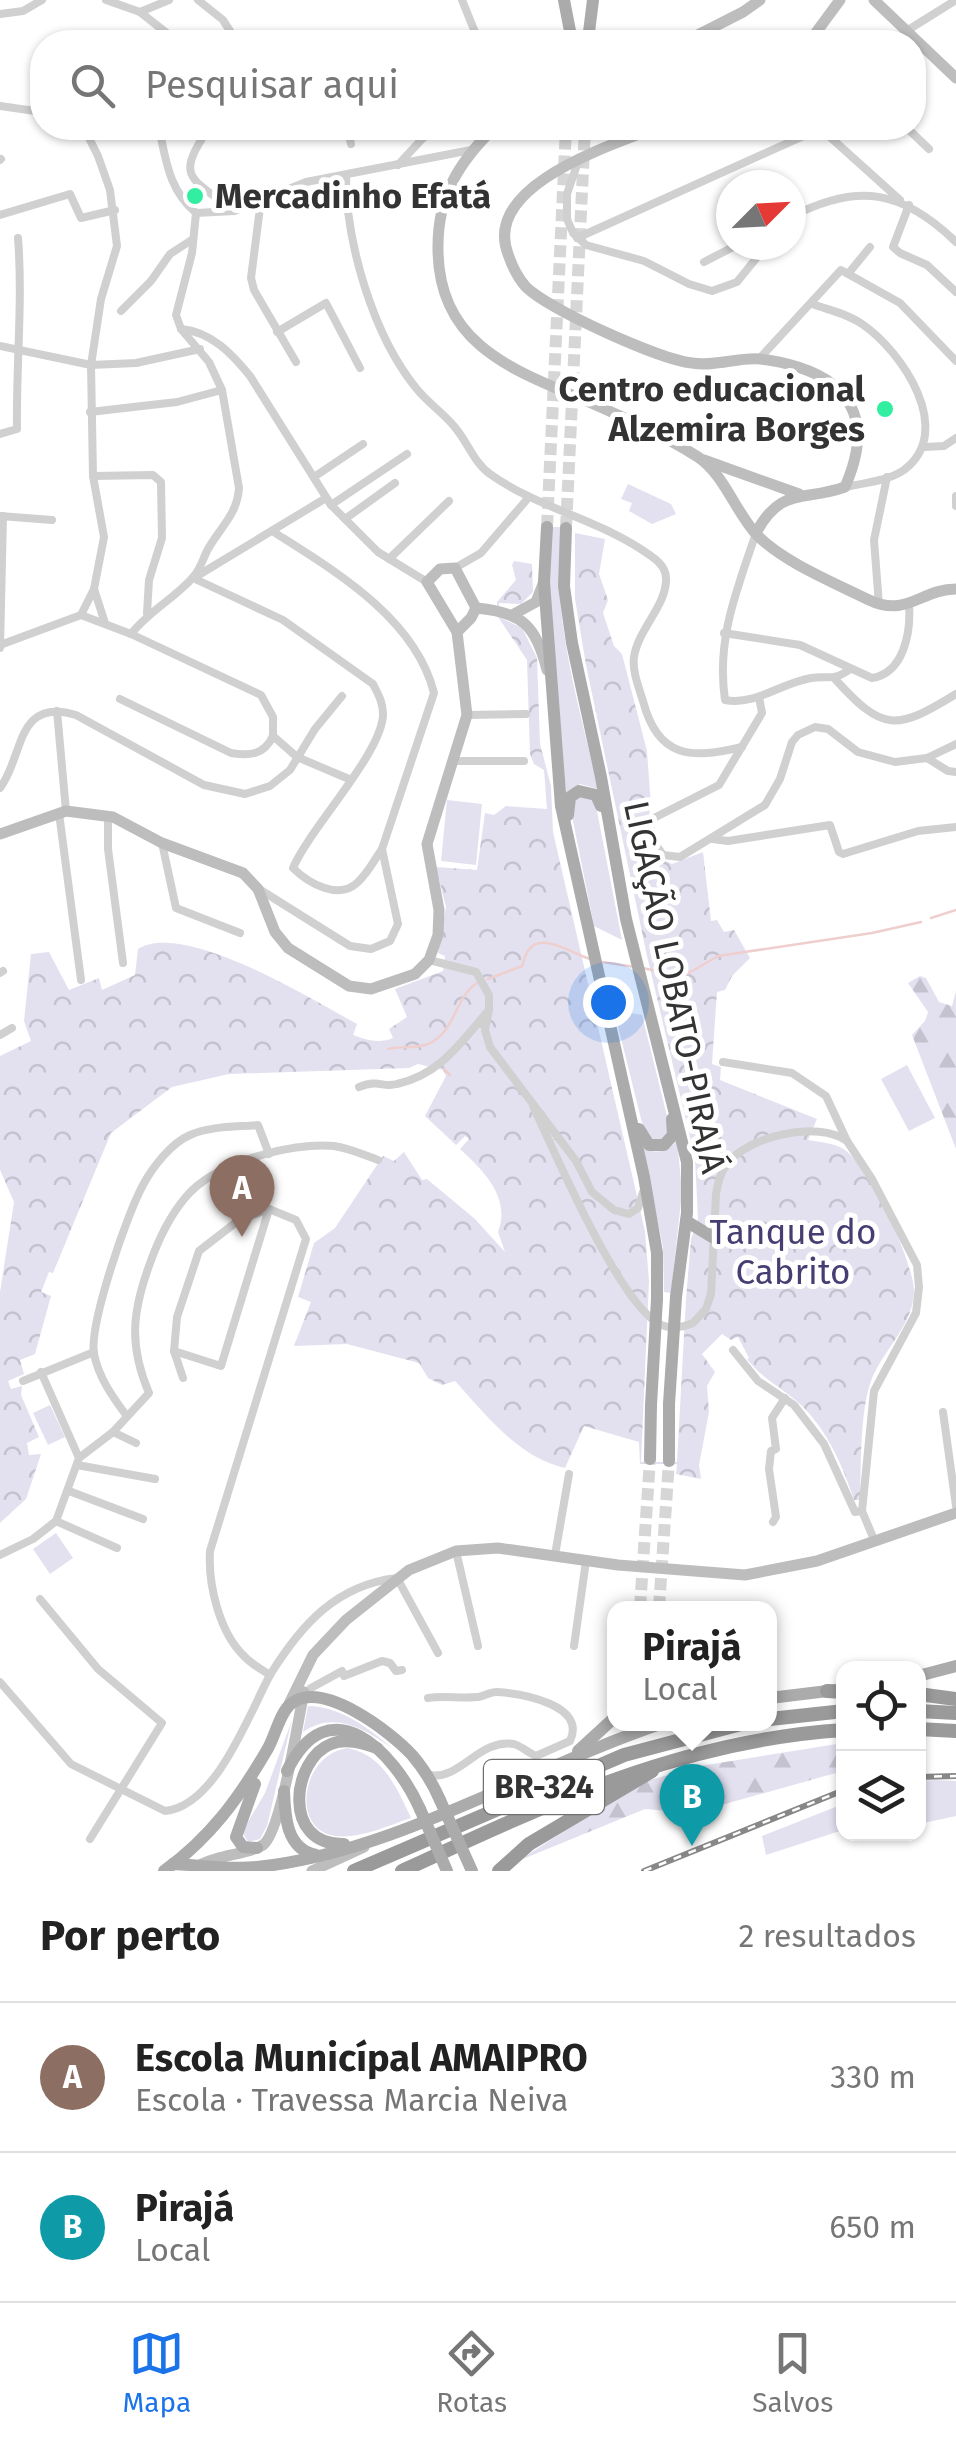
<!DOCTYPE html>
<html lang="pt">
<meta charset="utf-8">
<style>
:root{--surface:#fff;--page:#f2f2f2;--text:#222;--muted:#767676;--line:#e0e0e0;--accent:#1a73e8}
body{margin:0;font-family:"Fira Sans",sans-serif;background:var(--page);color:var(--text)}
.controls{position:absolute;right:30px;bottom:30px;display:grid;overflow:hidden;border-radius:20px;box-shadow:0 2px 8px #0004}
.controls button{width:90px;height:90px;display:grid;place-items:center;padding:0;border:0;border-bottom:2px solid var(--line);background:var(--surface);color:var(--text);font:50px sans-serif}
.compass{position:absolute;left:716px;top:170px;width:90px;height:90px;border-radius:50%;background:var(--surface);box-shadow:0 2px 8px #0004;rotate:66deg}
.you{position:absolute;left:608px;top:1002px;width:35px;height:35px;margin:-25px;border:8px solid #fff;border-radius:50%;background:#1a73e8;box-shadow:0 0 0 15px #1a73e833}
.badge{display:grid;place-items:center;width:65px;height:65px;border-radius:50%;background:var(--accent);color:#fff;font-size:32px;font-weight:700}
.pin{position:absolute;translate:-50% -82px;filter:drop-shadow(0 2px 5px #0008)}
.pin::after{content:'';position:absolute;top:52px;width:35px;height:30px;background:inherit;clip-path:polygon(0 0,100% 0,50% 100%)}
.popup{position:absolute;left:607px;top:1601px;width:170px;height:130px;box-sizing:border-box;display:grid;place-content:center;border-radius:20px;background:var(--surface);filter:drop-shadow(0 2px 8px #0005);font-size:32px;white-space:nowrap;color:var(--muted)}
.popup b{font-size:38px;color:var(--text)}
.popup::after{content:'';position:absolute;left:50%;top:100%;margin-left:-20px;border:20px solid transparent;border-top-color:var(--surface)}
.list{margin:0;padding:0;list-style:none}
h2{display:flex;justify-content:space-between;align-items:center;height:130px;margin:0;padding:0 40px;font-size:42px}
h2 small{font-size:32px;font-weight:400;color:var(--muted)}
.list li{display:grid;grid-template-columns:65px 1fr auto;gap:30px;align-items:center;box-sizing:border-box;height:150px;padding:0 40px;border-top:2px solid var(--line)}
.list b{display:block;font-size:38px;white-space:nowrap}
.list p{margin:0;font-size:32px;white-space:nowrap;color:var(--muted)}
.list em{font-size:32px;font-style:normal;color:var(--muted)}
.icon{flex:none;width:55px;height:55px;fill:none;stroke:currentColor;stroke-width:2;stroke-linecap:round;stroke-linejoin:round}
.map{position:relative;flex:none;width:956px;height:1871px;overflow:hidden}
.search{position:absolute;background:var(--surface);box-shadow:0 2px 8px #0004;left:30px;right:30px;top:30px;height:110px;display:flex;align-items:center;gap:25px;box-sizing:border-box;padding:0 35px;border-radius:40px;color:var(--muted);font-size:38px}
.sheet{height:430px;background:var(--surface)}
nav{display:flex;justify-content:space-around;align-items:center;box-sizing:border-box;height:140px;border-top:2px solid var(--line);background:var(--surface);font-size:28px;color:var(--muted)}
nav a{display:grid;justify-items:center;gap:5px}
nav .on{color:var(--accent)}
.map>svg:first-child{display:block}
.grass{fill:#e3e1f0}
.forest{fill:url(#forest-firs)}
.park{fill:url(#park-crowns)}
.lines{fill:none;stroke-linecap:round;stroke-linejoin:round}
.stream{stroke:#efcfce;stroke-width:2.5}
.primary-tunnel{stroke:#d6d6d6;stroke-width:12;stroke-dasharray:12 6;stroke-linecap:butt}
.street{stroke:#d0d0d0;stroke-width:8}
.secondary{stroke:#bdbdbd;stroke-width:11}
.primary{stroke:#ababab;stroke-width:12}
.highway{stroke:#9a9a9a;stroke-width:14}
.rail-casing{stroke:#888;stroke-width:6}
.rail{stroke:#fff;stroke-width:2.5;stroke-dasharray:8;stroke-linecap:butt}
.primary-bridge{stroke:#ababab;stroke-width:12}
.poi-dot{fill:#31eea0;stroke:#fff;stroke-width:4}
.labels{text-anchor:middle;dominant-baseline:central;stroke-width:10;stroke-linejoin:round;paint-order:stroke}
.shield{fill:#fff;stroke:#707070;stroke-width:2.5}
.shield-label{font-size:32px;font-weight:bold;fill:#333}
.poi-label{font-size:35px;font-weight:bold;fill:#333;stroke:#fff;text-anchor:start}
.street-label{font-size:35px;fill:#333;stroke:#fff}
.park-label{font-size:35px;fill:#473d72;stroke:#fff}
</style>
<div class="map">
<svg width="956" height="1871" viewBox="0 0 956 1871">
<defs>
<pattern id="forest-firs" width="22" height="20" patternUnits="userSpaceOnUse" patternTransform="scale(2.5)"><rect width="22" height="20" fill="#e3e1f0"/><path d="M5 1l3.5 6h-7zM16 11l3.5 6h-7z" fill="#c3c2ce"/></pattern>
<pattern id="park-crowns" width="20" height="18" patternUnits="userSpaceOnUse" patternTransform="scale(2.5)"><rect width="20" height="18" fill="#e3e1f0"/><path d="M2 6a3 3 0 1 1 6 0M12 15a3 3 0 1 1 6 0" fill="none" stroke="#c3c2ce"/></pattern>
</defs>
<rect width="100%" height="100%" fill="#fff"/>
<!-- grass -->
<g class="grass">
<polygon points="628,484 671,504 676,514 652,524 629,511 632,503 621,499"/>
<path d="M 552,527 L 562,527 C 550,615 579,703 598,789 L 580,784 L 566,793 L 549,584 Z"/>
<polygon points="582,796 593,799 596,806 622,940 594,926 572,816 575,800"/>
<polygon points="447,800 482,804 476,865 441,861"/>
<polygon points="614,1010 642,1015 668,1120 667,1137 655,1141 645,1135"/>
<polygon points="907,1065 935,1118 909,1131 881,1079"/>
<path d="M 677,1139 L 682,1192 L 671,1293 L 664,1292 L 663,1247 L 642,1148 C 656,1154 669,1153 677,1139 Z"/>
<polygon points="50,1405 65,1437 48,1445 33,1413"/>
<polygon points="56,1533 73,1558 50,1574 33,1549"/>
<path d="M 308,1706 C 339,1706 369,1728 392,1748 C 365,1729 334,1710 303,1732 Z"/>
<polygon points="292,1720 267,1826 260,1839 248,1842 242,1832 265,1793"/>
<path d="M 348,1748 C 383,1755 397,1788 411,1818 C 387,1826 360,1839 335,1836 C 290,1830 301,1754 348,1748 Z"/>
<polygon points="936,1780 956,1781 956,1816 919,1824 919,1781"/>
<polygon points="843,1804 843,1830 766,1855 762,1836"/>
</g>
<!-- forest -->
<g class="forest">
<polygon points="920,976 926,978 939,1002 952,1006 956,991 956,1149 912,1035 925,1021 928,1012 908,983"/>
<polygon points="843,1743 843,1771 693,1813 645,1809 518,1861 639,1783 700,1766"/>
</g>
<!-- park -->
<path class="park" d="M 575,533 L 605,539 L 599,574 L 608,600 L 603,613 L 614,646 L 622,654 L 647,751 L 651,806 L 646,827 L 647,844 L 659,858 L 672,864 L 703,852 L 711,921 L 717,920 L 724,932 L 734,930 L 750,958 L 732,976 L 725,990 L 717,992 L 712,1064 L 721,1067 L 720,1080 L 817,1119 L 808,1140 C 820,1142 835,1143 845,1150 C 869,1167 916,1265 914,1294 C 911,1329 880,1353 870,1384 C 860,1414 861,1468 860,1500 L 854,1500 C 843,1466 827,1430 801,1405 C 783,1388 762,1379 747,1359 L 749,1358 L 738,1337 L 731,1340 L 722,1334 L 702,1354 L 715,1372 L 707,1386 L 709,1412 L 699,1465 L 701,1479 L 676,1474 L 677,1464 L 640,1464 L 639,1442 L 584,1426 L 565,1468 C 518,1457 487,1416 455,1381 L 442,1385 L 428,1378 L 419,1363 L 347,1344 L 294,1346 L 311,1302 L 298,1297 L 314,1243 L 335,1228 L 383,1156 L 394,1161 L 404,1152 L 422,1180 L 427,1179 L 475,1219 L 505,1252 L 498,1232 C 511,1198 484,1171 460,1149 L 469,1139 L 465,1136 L 456,1145 L 425,1116 L 446,1076 L 443,1070 L 418,1064 L 409,1068 L 229,1074 L 172,1087 L 111,1133 L 53,1273 L 49,1272 L 41,1292 L 51,1296 L 35,1354 L 20,1360 L 24,1374 L 8,1381 L 11,1389 L 22,1386 L 21,1395 L 39,1437 L 27,1443 L 29,1455 L 41,1454 L 26,1499 L 0,1523 L 0,1292 L 14,1202 L 0,1170 L 0,1056 L 31,1041 L 24,1021 L 31,954 L 49,952 L 69,990 L 99,978 L 102,990 L 135,975 L 138,949 C 184,920 313,1000 357,1024 L 353,1035 C 366,1040 379,1044 393,1038 L 389,1029 L 407,1017 L 395,989 L 443,971 L 445,956 L 438,953 L 446,907 L 436,867 L 477,870 L 485,813 L 494,815 L 506,806 L 547,809 L 544,770 L 534,764 L 530,754 L 527,660 L 498,617 L 497,602 L 516,580 L 512,565 L 514,561 L 532,564 L 533,592 L 521,604 L 499,603 L 499,617 L 522,628 L 537,658 L 540,744 L 551,786 L 553,832 L 645,1231 L 649,1281 L 641,1462 L 677,1462 L 686,1299 L 691,1239 L 698,1219 L 695,1158 L 647,956 L 586,665 L 575,599 Z"/>
<g class="lines">
<!-- stream -->
<g class="stream">
<polyline points="931,918 956,910"/>
<polyline points="603,962 635,967"/>
<polyline points="643,968 682,977 718,956 872,933 921,922"/>
<path d="M 488,979 L 522,966 C 524,961 525,955 528,951 C 540,930 575,955 590,959"/>
<path d="M 388,1049 C 401,1046 416,1049 428,1044 C 456,1032 454,998 477,983"/>
<polyline points="444,1069 450,1075"/>
</g>
<!-- primary-tunnel -->
<g class="primary-tunnel">
<polyline points="547,527 566,128"/>
<polyline points="566,528 585,128"/>
<polyline points="640,1608 650,1459"/>
<polyline points="659,1608 669,1461"/>
</g>
<!-- street -->
<g class="street">
<polyline points="106,0 140,12 178,42"/>
<polyline points="198,0 223,20 237,42"/>
<polyline points="462,0 479,42"/>
<polyline points="140,12 169,0"/>
<polyline points="0,14 23,11 42,0"/>
<polyline points="315,39 357,34 361,42"/>
<polyline points="897,42 908,30 956,0"/>
<polyline points="0,106 42,112"/>
<path d="M 209,128 C 174,179 191,177 234,211"/>
<polyline points="347,128 351,144"/>
<polyline points="820,128 900,200"/>
<polyline points="907,128 929,149"/>
<polyline points="579,159 567,194 567,219 573,233 586,245 644,261 689,284 712,291 737,282 767,245"/>
<polyline points="0,160 1,159"/>
<polyline points="398,165 423,138 442,128"/>
<path d="M 346,176 C 346,243 373,335 416,388 C 427,402 442,412 453,425 C 467,440 473,462 490,474 C 539,509 602,520 651,556 C 660,562 667,570 666,581 C 665,607 638,630 634,657 C 632,671 639,688 643,701 C 658,759 692,759 742,747"/>
<polyline points="261,200 251,278 254,290 296,362"/>
<polyline points="909,205 893,247 900,253 927,265 956,292"/>
<polyline points="196,213 234,211 306,182 471,150"/>
<polyline points="0,215 70,194 81,218 115,210"/>
<path d="M 791,217 C 858,182 902,190 956,242"/>
<polyline points="577,238 821,128"/>
<polyline points="704,262 737,245"/>
<polyline points="848,274 870,247"/>
<path d="M 812,304 C 829,310 848,314 862,324 C 902,351 956,431 904,470 C 888,481 864,483 845,487"/>
<polyline points="121,311 151,281 170,254 193,239"/>
<path d="M 181,329 C 212,332 232,354 250,376 L 331,505 L 378,552 L 427,582"/>
<polyline points="277,332 326,303 360,368"/>
<polyline points="0,346 91,365 136,363 200,349"/>
<polyline points="759,359 841,270 900,303 956,361"/>
<polyline points="90,412 177,402 222,390"/>
<path d="M 0,434 L 17,429 C 16,364 23,302 18,238"/>
<polyline points="925,447 944,446 956,438"/>
<polyline points="93,476 153,475 161,482 162,538 149,580 147,613"/>
<polyline points="314,477 363,444"/>
<polyline points="956,496 956,506"/>
<polyline points="331,505 407,454"/>
<polyline points="0,516 52,520"/>
<polyline points="345,519 395,483"/>
<path d="M 756,533 C 737,590 716,639 725,700 C 755,706 781,683 811,678 C 829,675 831,682 849,670"/>
<polyline points="389,559 449,501"/>
<polyline points="455,568 481,553 529,497"/>
<polyline points="197,576 326,498"/>
<path d="M 193,578 L 283,620 L 373,684 C 378,694 383,702 383,714 C 383,752 310,828 293,868 C 308,883 339,901 358,882 C 368,873 375,859 382,849"/>
<polyline points="94,589 105,623"/>
<polyline points="879,605 874,540 887,477"/>
<polyline points="81,615 94,589 104,537 93,476 91,365 101,299 117,246 110,190 98,156 84,128"/>
<polyline points="81,615 131,634 261,695 273,717 273,736"/>
<path d="M 724,633 L 800,645 L 872,678 C 904,673 911,632 909,605"/>
<path d="M 131,634 C 150,610 178,596 194,576 C 201,568 203,558 208,549 C 221,526 237,515 239,488 L 222,390 L 209,362 L 181,329 L 176,315 L 192,253 L 196,213 C 169,190 166,161 159,128"/>
<polyline points="0,645 81,615"/>
<polyline points="0,648 3,516"/>
<path d="M 835,679 C 883,732 896,731 956,694"/>
<polyline points="759,697 762,713 719,785 652,819 650,836 663,855 680,857 765,805 780,779 792,742 798,735 815,727 828,729 858,752 895,762 927,758 956,744"/>
<path d="M 120,699 L 231,753 C 250,756 264,755 273,736"/>
<polyline points="57,711 66,811"/>
<polyline points="467,715 526,714"/>
<polyline points="273,736 297,757 349,779"/>
<polyline points="927,758 948,771 956,772"/>
<polyline points="454,761 524,761"/>
<path d="M 0,788 C 24,757 15,697 76,715 L 204,785 L 245,794 L 270,786 L 290,770 L 315,729 L 342,696"/>
<polyline points="59,813 81,980"/>
<polyline points="108,816 108,849 123,963"/>
<polyline points="712,839 728,841 830,825 839,852 843,854 918,831 956,827"/>
<polyline points="162,843 176,908 240,933"/>
<path d="M 259,889 L 350,946 L 371,949 L 390,941 L 398,924 L 382,849 L 434,693 C 415,617 333,570 272,531"/>
<polyline points="0,973 3,971"/>
<polyline points="489,1010 485,1030 490,1047 576,1161 592,1192 614,1210 629,1214 638,1208 643,1192"/>
<polyline points="0,1035 12,1028"/>
<polyline points="723,1062 792,1073 826,1096 847,1141 872,1179 917,1265 919,1287 916,1313 874,1391 862,1511 875,1542"/>
<path d="M 359,1087 C 380,1079 382,1088 397,1084 C 441,1074 461,1042 489,1010 L 489,995 L 476,972 L 429,960"/>
<path d="M 533,1106 C 556,1155 615,1294 656,1322 C 668,1330 681,1328 693,1323 L 706,1309 L 711,1294 L 716,1194 C 718,1183 720,1173 727,1164 C 748,1136 818,1120 847,1141"/>
<path d="M 269,1209 L 296,1220 L 306,1239 L 210,1551 C 208,1584 219,1632 244,1656 C 251,1664 261,1669 270,1675 C 301,1625 336,1585 397,1578 L 438,1653"/>
<polyline points="733,1350 758,1381 794,1405 824,1444 855,1512 862,1511"/>
<polyline points="174,1351 221,1366 269,1209"/>
<polyline points="41,1372 79,1458"/>
<polyline points="183,1378 174,1351 177,1317 199,1251 239,1220 269,1209"/>
<polyline points="23,1381 94,1352"/>
<polyline points="943,1412 956,1506"/>
<path d="M 126,1415 C 112,1396 99,1378 94,1354 C 89,1324 127,1214 143,1185 C 152,1168 171,1143 190,1135 C 210,1126 236,1127 258,1125 L 269,1154"/>
<polyline points="113,1432 136,1443"/>
<polyline points="77,1465 155,1479"/>
<polyline points="69,1491 143,1519"/>
<polyline points="56,1521 117,1548"/>
<polyline points="773,1522 776,1517 769,1469 771,1451 776,1449 772,1418 785,1398"/>
<polyline points="456,1551 478,1646"/>
<path d="M 0,1555 L 33,1539 L 56,1521 L 79,1458 L 113,1432 L 149,1393 C 129,1346 132,1313 149,1266 C 157,1243 169,1217 185,1198 C 213,1163 290,1142 334,1146 C 349,1148 364,1155 378,1160"/>
<polyline points="555,1555 569,1474"/>
<polyline points="40,1599 98,1669 162,1723 90,1839"/>
<polyline points="574,1646 586,1561"/>
<path d="M 0,1682 L 71,1764 L 165,1811 C 216,1806 248,1716 270,1675"/>
<polyline points="311,1688 342,1671 344,1676 382,1661 390,1663 396,1671 402,1670"/>
<path d="M 428,1698 C 445,1695 460,1699 476,1697 C 484,1697 490,1691 498,1692 C 523,1694 587,1705 570,1741 L 536,1756 C 529,1753 521,1746 514,1744 C 479,1738 460,1781 429,1775"/>
</g>
<!-- secondary -->
<g class="secondary">
<polyline points="874,0 956,78"/>
<polyline points="684,42 743,12 760,0"/>
<polyline points="809,42 840,0"/>
<path d="M 494,128 C 459,162 438,196 438,246 C 437,341 507,368 582,399 C 621,416 662,434 698,457 C 724,474 736,513 757,535 C 783,562 835,583 869,600 C 907,618 921,589 956,589"/>
<path d="M 655,128 C 609,146 482,186 508,254 C 512,266 517,277 526,287 C 550,310 658,359 692,363 C 715,367 738,357 760,359 C 782,361 815,370 832,384 C 867,412 861,450 845,487 C 803,502 781,486 756,533"/>
<polyline points="704,460 799,494"/>
<path d="M 476,608 C 523,612 536,626 547,670"/>
<polyline points="514,614 536,602 543,584"/>
<polyline points="457,632 471,618 476,608"/>
<polyline points="0,834 66,811 113,817 162,843 243,873 258,889 275,932 288,948 349,986 371,989 415,974 429,960 438,935 439,910 427,844 467,715 457,632 427,582 440,569 455,568 476,608"/>
<polyline points="289,1704 313,1655 346,1620 409,1570 456,1551 498,1548 618,1565 745,1575 817,1561 956,1513"/>
<path d="M 196,1867 C 218,1854 247,1855 263,1845 C 281,1832 298,1720 304,1692"/>
<polyline points="312,1871 364,1847"/>
</g>
<!-- primary -->
<g class="primary">
<polyline points="564,0 570,31"/>
<polyline points="589,32 593,0"/>
<polyline points="547,527 544,582 561,806 644,1177 657,1253 657,1299"/>
<polyline points="566,528 564,586 572,643 601,777 626,919 687,1162 687,1213 676,1297"/>
<polyline points="568,815 570,797 579,791 596,795 601,806"/>
<polyline points="639,1129 649,1145 664,1145 673,1135 672,1119"/>
<polyline points="686,1221 714,1238"/>
<polyline points="650,1459 651,1405"/>
<polyline points="669,1461 669,1404"/>
<polyline points="918,1676 956,1666"/>
<polyline points="770,1698 836,1690"/>
<polyline points="578,1751 614,1718"/>
<path d="M 287,1771 C 329,1685 394,1751 420,1809"/>
<polyline points="255,1784 236,1837 243,1847 257,1848"/>
<path d="M 284,1791 C 285,1816 286,1849 316,1855"/>
<path d="M 344,1844 C 281,1846 292,1759 331,1744 C 346,1738 362,1743 377,1748"/>
<path d="M 173,1864 C 201,1865 229,1870 257,1867 C 394,1853 530,1768 660,1724"/>
<path d="M 164,1871 C 210,1838 239,1798 267,1750 C 275,1737 280,1711 292,1703 C 323,1680 391,1732 412,1755 C 424,1769 433,1784 440,1800"/>
</g>
<!-- highway -->
<g class="highway">
<polyline points="827,1691 844,1692"/>
<polyline points="918,1694 956,1699"/>
<polyline points="918,1711 956,1713"/>
<polyline points="770,1719 844,1711"/>
<polyline points="918,1729 956,1731"/>
<polyline points="354,1871 624,1755 741,1724"/>
<path d="M 402,1871 C 546,1804 683,1740 844,1730"/>
<polyline points="499,1871 529,1844 652,1771"/>
</g>
<defs>
<g id="rail">
<polyline points="918,1777 956,1776"/>
<polyline points="644,1871 844,1790"/>
</g>
</defs>
<!-- rail casing -->
<use href="#rail" class="rail-casing"/>
<!-- rail -->
<use href="#rail" class="rail"/>
<!-- primary-bridge -->
<g class="primary-bridge">
<polyline points="669,1404 676,1297"/>
<polyline points="651,1405 657,1299"/>
<polyline points="440,1800 472,1871"/>
<polyline points="420,1809 447,1871"/>
</g>
</g>
<!-- markers -->
<g class="poi-dot">
<circle cx="195" cy="196" r="10"/>
<circle cx="885" cy="409" r="10"/>
</g>
<g class="labels">
<!-- shield labels -->
<rect class="shield" x="484" y="1760" width="120" height="54" rx="8"/>
<g class="shield-label">
<text x="544" y="1787">BR-324</text>
</g>
<!-- poi labels -->
<g class="poi-label">
<text x="215" y="196">Mercadinho Efatá</text>
<text x="865" y="389" text-anchor="end">Centro educacional<tspan x="865" dy="40">Alzemira Borges</tspan></text>
</g>
<!-- street labels -->
<g class="street-label">
<text transform="translate(675 987) rotate(78)">LIGAÇÃO LOBATO-PIRAJÁ</text>
</g>
<!-- park labels -->
<g class="park-label">
<text x="793" y="1232">Tanque do<tspan x="793" dy="40">Cabrito</tspan></text>
</g>
</g>
</svg>
<div class="controls">
<button><svg class="icon" aria-label="locate" viewBox="0 0 24 24"><circle cx="12" cy="12" r="6"/><path d="M12 2v4M12 18v4M2 12h4M18 12h4"/></svg></button>
<button><svg class="icon" aria-label="layers" viewBox="0 0 24 24"><path d="M12 4l9 5-9 5-9-5zM3 14l9 5 9-5"/></svg></button>
</div>
<svg class="compass" viewBox="-18 -18 36 36"><path d="M0-13l5 13h-10z" fill="#e53935"/><path d="M0 13l5-13h-10z" fill="#767676"/></svg>
<div class="you"></div>
<div class="pin badge" style="left:242px;top:1237px;background:#8d6e63">A</div>
<div class="pin badge" style="left:692px;top:1846px;background:#0f9aa8">B</div>
<div class="popup"><b>Pirajá</b>Local</div>
<div class="search"><svg class="icon" aria-label="search" viewBox="0 0 24 24"><circle cx="10" cy="10" r="6"/><path d="M15 15l6 6"/></svg>Pesquisar aqui</div>
</div>
<section class="sheet">
<h2>Por perto<small>2 resultados</small></h2>
<ul class="list">
<li><span class="badge" style="background:#8d6e63">A</span><div><b>Escola Municípal AMAIPRO</b><p>Escola · Travessa Marcia Neiva</p></div><em>330 m</em></li>
<li><span class="badge" style="background:#0f9aa8">B</span><div><b>Pirajá</b><p>Local</p></div><em>650 m</em></li>
</ul>
</section>
<nav>
<a class="on"><svg class="icon" aria-label="map" viewBox="0 0 24 24"><path d="M3 6l6-2 6 2 6-2v14l-6 2-6-2-6 2zM9 4v14M15 6v14"/></svg>Mapa</a>
<a><svg class="icon" aria-label="directions" viewBox="0 0 24 24"><path d="M12 3l9 9-9 9-9-9zM9 14v-3h6M13 9l2 2-2 2"/></svg>Rotas</a>
<a><svg class="icon" aria-label="saved" viewBox="0 0 24 24"><path d="M7 4h10v16l-5-4-5 4z"/></svg>Salvos</a>
</nav>
